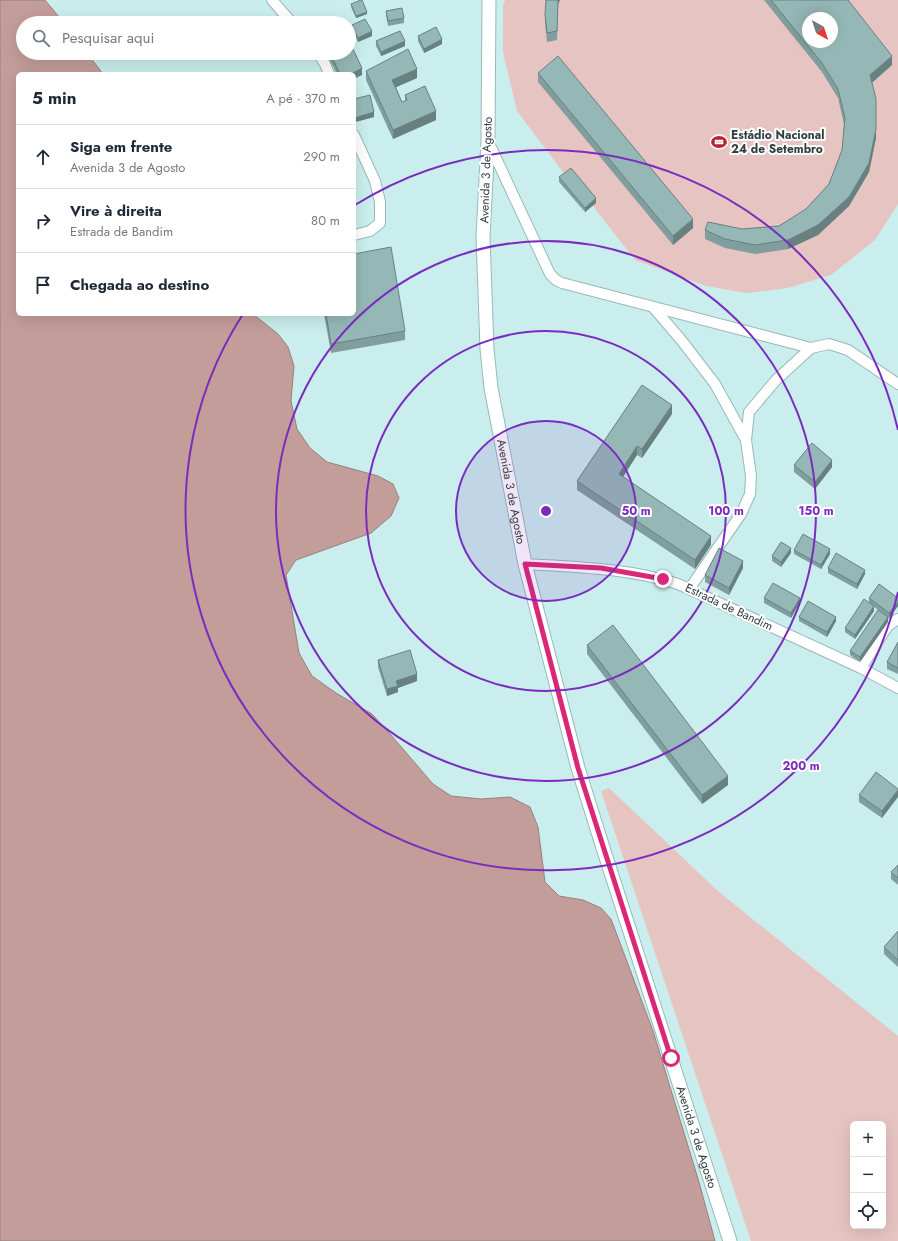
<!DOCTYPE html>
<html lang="pt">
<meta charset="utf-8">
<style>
:root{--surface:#fff;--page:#f6f6f7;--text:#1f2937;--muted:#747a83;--line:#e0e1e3}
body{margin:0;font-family:Jost,sans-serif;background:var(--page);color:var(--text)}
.controls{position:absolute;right:12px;bottom:12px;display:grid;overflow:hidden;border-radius:6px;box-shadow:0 4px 16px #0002}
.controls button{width:36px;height:36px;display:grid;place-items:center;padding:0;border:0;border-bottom:1px solid var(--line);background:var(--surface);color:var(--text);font:20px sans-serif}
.compass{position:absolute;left:802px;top:12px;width:36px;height:36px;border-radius:50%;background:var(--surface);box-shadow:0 4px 16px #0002;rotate:141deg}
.stop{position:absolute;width:12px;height:12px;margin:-9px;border:3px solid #db2777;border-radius:50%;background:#fff}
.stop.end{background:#db2777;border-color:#fff;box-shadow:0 1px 4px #0008}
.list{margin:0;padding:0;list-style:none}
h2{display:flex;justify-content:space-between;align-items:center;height:52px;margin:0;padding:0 16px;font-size:17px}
h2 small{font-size:13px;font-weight:400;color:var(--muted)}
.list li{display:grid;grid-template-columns:26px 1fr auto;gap:12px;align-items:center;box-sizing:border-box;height:64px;padding:0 16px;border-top:1px solid var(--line)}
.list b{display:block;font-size:15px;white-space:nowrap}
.list p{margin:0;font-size:13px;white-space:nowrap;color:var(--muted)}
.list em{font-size:13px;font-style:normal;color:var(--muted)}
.icon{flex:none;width:22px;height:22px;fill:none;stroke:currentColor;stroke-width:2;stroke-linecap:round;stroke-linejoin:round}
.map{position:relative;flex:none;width:898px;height:1241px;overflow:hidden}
.search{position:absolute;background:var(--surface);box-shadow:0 4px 16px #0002;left:16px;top:16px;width:340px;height:44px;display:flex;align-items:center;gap:10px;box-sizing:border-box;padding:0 14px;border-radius:22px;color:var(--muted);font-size:15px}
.panel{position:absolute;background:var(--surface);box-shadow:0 4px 16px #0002;left:16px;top:72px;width:340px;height:244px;border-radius:6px}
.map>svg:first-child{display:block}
.green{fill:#e6c4c1;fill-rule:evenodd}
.water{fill:#c39d9a;stroke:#97807e}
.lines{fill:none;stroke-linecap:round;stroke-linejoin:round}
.minor-casing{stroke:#97b9b8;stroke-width:12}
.tertiary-casing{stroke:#97b9b8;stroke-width:15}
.minor{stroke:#fff;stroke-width:10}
.tertiary{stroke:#fff;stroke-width:13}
.wall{fill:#809e9d}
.shaded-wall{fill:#688180}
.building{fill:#95b8b7;stroke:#688180;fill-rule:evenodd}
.route{stroke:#db2777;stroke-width:5}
.ring{fill:none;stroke:#7b2cbf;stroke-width:2}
.labels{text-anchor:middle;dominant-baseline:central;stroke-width:4;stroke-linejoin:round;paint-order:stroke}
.poi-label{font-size:12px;font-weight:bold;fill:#303e3e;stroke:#fff;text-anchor:start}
.street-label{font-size:12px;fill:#303e3e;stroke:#fff}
.centre{fill:#7b2cbf;stroke:#fff;stroke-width:2}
.ring-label{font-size:12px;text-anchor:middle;font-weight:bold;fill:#7b2cbf;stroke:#fff;stroke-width:4;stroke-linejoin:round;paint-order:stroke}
</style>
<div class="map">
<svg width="898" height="1241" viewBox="0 0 898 1241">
<rect width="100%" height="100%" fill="#caeeed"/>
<!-- green -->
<g class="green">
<path d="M 505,0 L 898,0 L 898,204 L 875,240 L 831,275 L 788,288 L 747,293 L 706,286 L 635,260 L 593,206 L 566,176 L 517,111 L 503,52 L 503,6 ZM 808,18 L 832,18 L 832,42 L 808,42 Z"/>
<path d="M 609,788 L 719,892 L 898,1036 L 898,1241 L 751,1241 L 601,791 ZM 853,1124 L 883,1124 L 883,1226 L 853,1226 Z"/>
</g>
<!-- water -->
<polygon class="water" points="0,0 45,0 64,23 23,23 23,53 87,53 103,74 18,74 18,314 253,314 278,334 288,347 294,366 291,401 297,429 310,448 327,462 378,476 393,484 399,498 391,516 371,533 296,560 286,575 299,653 312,676 336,693 372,714 391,735 433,784 451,796 481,799 510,797 530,807 538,827 545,882 559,896 583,900 601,908 611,919 653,1031 699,1182 715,1241 0,1241"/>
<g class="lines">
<defs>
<g id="minor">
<polyline points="272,0 292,23"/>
<polyline points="318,53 325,64 329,74"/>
<polyline points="354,135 375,181 380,202 380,223 370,231 354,235"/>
<polyline points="488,141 550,274 556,280 562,283 811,348"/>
<polyline points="653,307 682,341 715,384 746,440"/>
<path d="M 525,564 C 577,567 627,568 678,584 L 861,668 L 898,688"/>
<polyline points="690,588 741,514 750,494 751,476 746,440 749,412 776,380 811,348 829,344 848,350 898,384"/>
<polyline points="861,668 885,630 889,625 898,619"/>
</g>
<g id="tertiary">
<path id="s1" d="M 489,0 L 488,141 L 483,237 L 487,349 L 491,388 L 525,564 L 578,768 L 604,851 L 730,1241"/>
</g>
</defs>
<!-- minor casing -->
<use href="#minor" class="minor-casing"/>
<!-- tertiary casing -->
<use href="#tertiary" class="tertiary-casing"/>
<!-- minor -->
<use href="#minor" class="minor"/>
<!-- tertiary -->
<use href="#tertiary" class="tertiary"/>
</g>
<!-- wall -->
<g class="wall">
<polygon points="764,0 848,0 892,65 872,83 876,138 869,172 849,206 818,235 788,249 755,254 725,248 705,239 705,230 742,229 779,226 806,209 829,184 842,150 844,124 838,98 822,72"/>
<polygon points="351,4 367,14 356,18 351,7"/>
<polygon points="558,5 557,40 547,42 545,23 545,14"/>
<polygon points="386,11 404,18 404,23 388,26 386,15"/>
<polygon points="352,25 372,36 358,42 352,30"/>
<polygon points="418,36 442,44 424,53 418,41"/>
<polygon points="376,41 405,46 381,56 376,46"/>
<polygon points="326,53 349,53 362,75 354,74 337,74"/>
<polygon points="366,71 417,78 396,87 402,102 405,101 405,95 436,120 393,139 366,80"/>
<polygon points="538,73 693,228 673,245 538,82"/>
<polygon points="354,99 374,117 355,122 354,117"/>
<polygon points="559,177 596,203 585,212 559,182"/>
<polygon points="324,314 354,314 405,331 405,340 331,353"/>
<polygon points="672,414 642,458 637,455 623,477 711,545 695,569 577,490 577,481"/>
<polygon points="794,465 832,467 815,489 794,472"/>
<polygon points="794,550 830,554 821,569 794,554"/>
<polygon points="791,553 781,567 772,561 772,556"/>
<polygon points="743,568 729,595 705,582 705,575"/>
<polygon points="828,568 865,574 857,589 828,573"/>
<polygon points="764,598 800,602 791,618 764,603"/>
<polygon points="869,598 898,598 898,606 889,618 888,617 888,622 860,662 850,655 850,651 888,617 874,607 874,611 855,639 845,632 845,628 869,603"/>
<polygon points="799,617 836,621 827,637 799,621"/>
<polygon points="898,642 898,674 887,669 887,662"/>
<polygon points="587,645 728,785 702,804 587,654"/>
<polygon points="378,660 417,681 398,688 398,692 387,696 378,667"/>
<polygon points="898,789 882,818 859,802 859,795"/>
<polygon points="898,865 898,885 891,879 891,872"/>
<polygon points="898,931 898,967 884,954 884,947"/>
</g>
<!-- shaded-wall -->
<g class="shaded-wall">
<polygon points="558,0 560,0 558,5 557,40"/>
<polygon points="367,12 367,14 356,18 356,16"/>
<polygon points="372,31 372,36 358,42 358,38"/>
<polygon points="442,39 442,44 424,53 424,49"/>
<polygon points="405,41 405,46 381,56 381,52"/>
<polygon points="892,56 892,65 870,84 870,75"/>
<polygon points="362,68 362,75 354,79 354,74 351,74"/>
<polygon points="417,69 417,78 392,89 392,80"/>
<polygon points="876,99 876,138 869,172 849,206 818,235 788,249 788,240 876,129"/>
<polygon points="436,111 436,120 393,139 393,130"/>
<polygon points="374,112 374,117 355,122 355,118"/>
<polygon points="596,198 596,203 585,212 585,208"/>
<polygon points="693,219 693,228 673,245 673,236"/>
<polygon points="672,405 672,414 642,458 642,449"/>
<polygon points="637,446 637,455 619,483 619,474"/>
<polygon points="832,460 832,467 815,489 815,482"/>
<polygon points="711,536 711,545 695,569 695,560"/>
<polygon points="791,548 791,553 781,567 781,562"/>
<polygon points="830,549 830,554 821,569 821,565"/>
<polygon points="743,561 743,568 729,595 729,588"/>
<polygon points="865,570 865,574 857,589 857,584"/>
<polygon points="800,598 800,602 791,618 791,613"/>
<polygon points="898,602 898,606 889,618 889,613"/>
<polygon points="874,606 874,611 855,639 855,635"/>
<polygon points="836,617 836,621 827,637 827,632"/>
<polygon points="888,617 888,622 860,662 860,657"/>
<polygon points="417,674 417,681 398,688 398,692 387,696 387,689 396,681"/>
<polygon points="728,776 728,785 702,804 702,795"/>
<polygon points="898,790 898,797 882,818 882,811"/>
</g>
<!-- building -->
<g class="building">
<polygon points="361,0 362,0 367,12 356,16 351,4"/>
<polygon points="546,0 558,0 557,31 547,33 545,14"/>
<path d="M 771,0 L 848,0 L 892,56 L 870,75 L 876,99 L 876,129 L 869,163 L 849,197 L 818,225 L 788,240 L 755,245 L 725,239 L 705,230 L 708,222 L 742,229 L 779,226 L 806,209 L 829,184 L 842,150 L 845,118 L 838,89 L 822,63 ZM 808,18 L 832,18 L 832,42 L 808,42 Z"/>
<polygon points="402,8 404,18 388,21 386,11"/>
<polygon points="333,16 338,23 324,23"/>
<polygon points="365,19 372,31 358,38 352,25"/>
<polygon points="436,27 442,39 424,49 418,36"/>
<polygon points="400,31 405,41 381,52 376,41"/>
<polygon points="349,41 362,68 351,74 340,74 330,53 349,53"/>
<polygon points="408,49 417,69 392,80 402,102 407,100 405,95 425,86 436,111 393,130 366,71"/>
<polygon points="558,56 693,219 673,236 538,73"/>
<polygon points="370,95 374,112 355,118 354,112 354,99"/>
<polygon points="571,168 596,198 585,208 559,177"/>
<polygon points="391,247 405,331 331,344 326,314 354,314 354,254"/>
<polygon points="642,385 672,405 642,449 637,446 619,474 711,536 695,560 577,481"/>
<polygon points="812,443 832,460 815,482 794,465"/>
<polygon points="803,534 830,549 821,565 794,550"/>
<polygon points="781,542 791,548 781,562 772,556"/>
<polygon points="719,548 743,561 729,588 705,575"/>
<polygon points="836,553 865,570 857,584 828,568"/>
<polygon points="773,583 800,598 791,613 764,598"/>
<polygon points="879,584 898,598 898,602 889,613 869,598"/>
<polygon points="864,599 874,606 855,635 845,628"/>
<polygon points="808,601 836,617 827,632 799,617"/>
<polygon points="878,610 888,617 860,657 850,651"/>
<polygon points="613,625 728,776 702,795 587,645"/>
<polygon points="898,642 898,668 887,662"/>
<polygon points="410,650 417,674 396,681 398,686 387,689 378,660"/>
<polygon points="876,772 898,789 898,790 882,811 859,795"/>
<polygon points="898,865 898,878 891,872"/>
<polygon points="898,931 898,960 884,947"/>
</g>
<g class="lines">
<!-- route -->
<polyline class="route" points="663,579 601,568 525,564 578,768 671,1058"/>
</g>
<!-- distance rings -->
<circle cx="546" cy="511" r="90" fill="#7b2cbf" fill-opacity=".12"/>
<g class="ring">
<circle cx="546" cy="511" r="90"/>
<circle cx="546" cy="511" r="180"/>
<circle cx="546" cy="511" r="270"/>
<path d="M898 592A361 361 0 1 1 243 314M355 205A361 361 0 0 1 898 430"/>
</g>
<!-- icons -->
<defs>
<symbol id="stadium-bare" viewBox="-9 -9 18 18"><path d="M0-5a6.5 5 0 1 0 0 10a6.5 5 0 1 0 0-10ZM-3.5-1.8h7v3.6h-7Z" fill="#b6252d" stroke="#fff" stroke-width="2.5" paint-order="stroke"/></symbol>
</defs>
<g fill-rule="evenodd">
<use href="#stadium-bare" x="708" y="131" width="22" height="22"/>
</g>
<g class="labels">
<!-- poi labels -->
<g class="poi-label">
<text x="731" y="135">Estádio Nacional<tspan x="731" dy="14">24 de Setembro</tspan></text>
</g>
<!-- street labels -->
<g class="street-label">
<text transform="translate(486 170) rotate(-88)">Avenida 3 de Agosto</text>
<text stroke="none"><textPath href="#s1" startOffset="494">Avenida 3 de Agosto</textPath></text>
<text transform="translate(729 607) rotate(25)">Estrada de Bandim</text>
<text stroke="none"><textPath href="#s1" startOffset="1166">Avenida 3 de Agosto</textPath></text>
</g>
</g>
<circle cx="546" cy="511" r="6" class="centre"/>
<g class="ring-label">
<text x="636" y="515">50 m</text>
<text x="726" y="515">100 m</text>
<text x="816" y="515">150 m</text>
<text x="801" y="770">200 m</text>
</g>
</svg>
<div class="controls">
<button>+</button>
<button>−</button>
<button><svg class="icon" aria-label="locate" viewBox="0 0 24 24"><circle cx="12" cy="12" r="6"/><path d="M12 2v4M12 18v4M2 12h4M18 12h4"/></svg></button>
</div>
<svg class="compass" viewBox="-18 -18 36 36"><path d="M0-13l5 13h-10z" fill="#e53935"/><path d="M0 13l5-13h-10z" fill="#747a83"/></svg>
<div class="stop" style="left:671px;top:1058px"></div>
<div class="stop end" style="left:663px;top:579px"></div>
<div class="search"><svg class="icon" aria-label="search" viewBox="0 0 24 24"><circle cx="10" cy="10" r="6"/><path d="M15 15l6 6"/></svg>Pesquisar aqui</div>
<section class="panel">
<h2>5 min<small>A pé · 370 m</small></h2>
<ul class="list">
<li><svg class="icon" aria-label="ahead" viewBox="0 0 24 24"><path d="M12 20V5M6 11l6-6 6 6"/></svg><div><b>Siga em frente</b><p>Avenida 3 de Agosto</p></div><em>290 m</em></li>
<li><svg class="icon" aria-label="right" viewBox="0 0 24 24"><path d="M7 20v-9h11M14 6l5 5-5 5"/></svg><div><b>Vire à direita</b><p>Estrada de Bandim</p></div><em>80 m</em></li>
<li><svg class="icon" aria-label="arrive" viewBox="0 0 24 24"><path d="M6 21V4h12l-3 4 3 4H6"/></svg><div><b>Chegada ao destino</b></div></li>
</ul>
</section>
</div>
